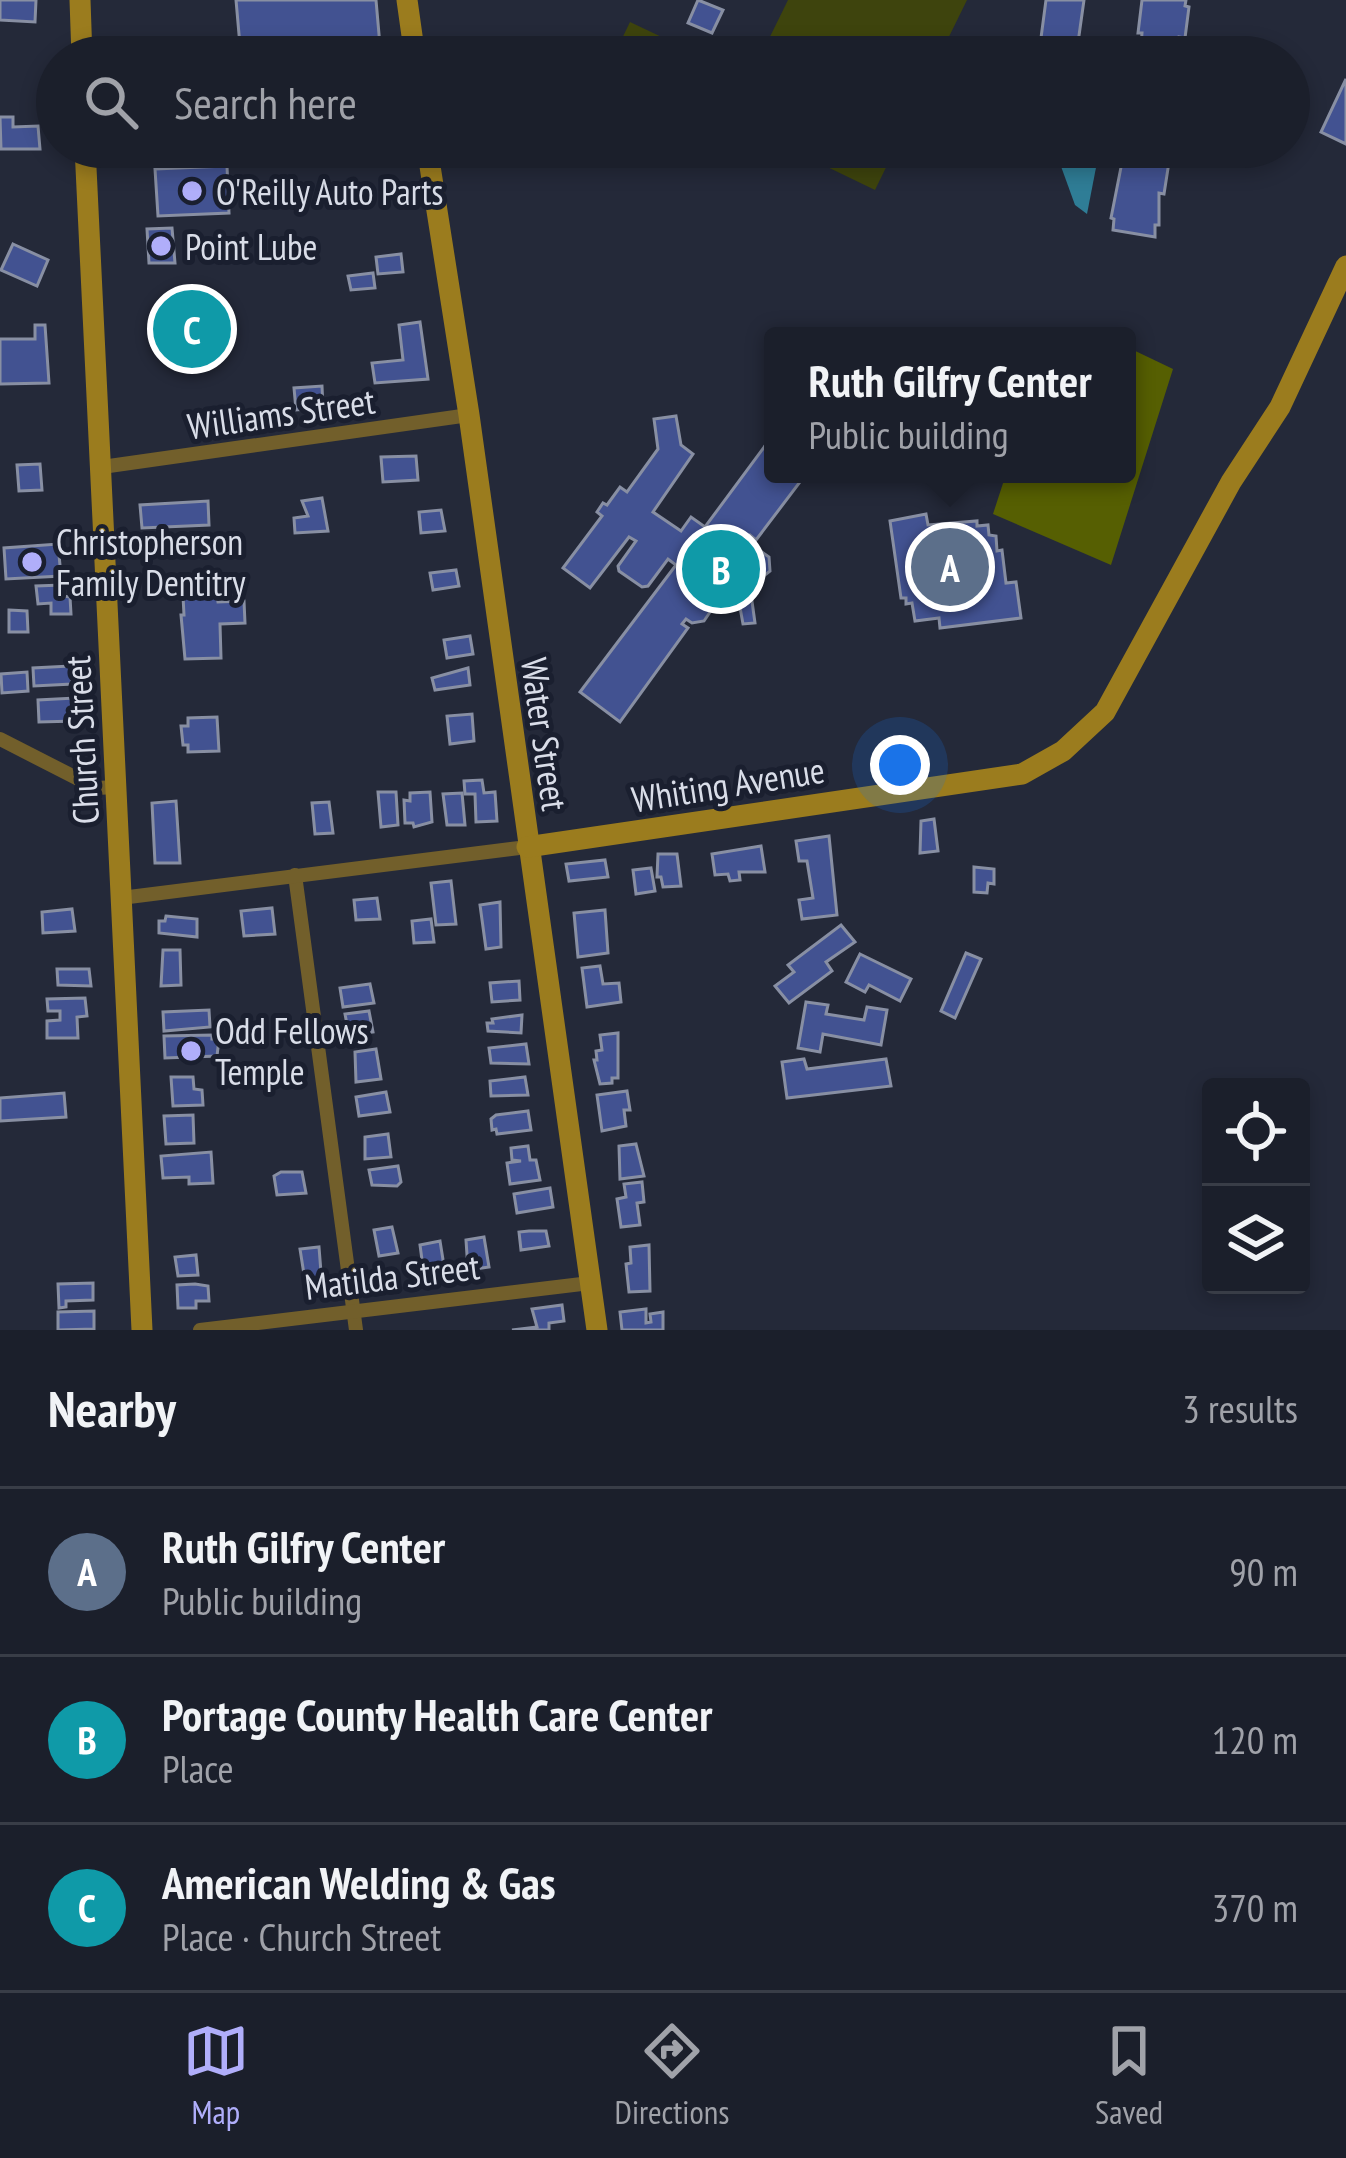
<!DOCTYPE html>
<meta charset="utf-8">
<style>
:root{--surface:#1b1f2b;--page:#242733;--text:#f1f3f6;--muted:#a0a2a9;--line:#393d47;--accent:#b0aefa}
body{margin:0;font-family:"PT Sans Narrow",sans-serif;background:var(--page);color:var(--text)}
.controls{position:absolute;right:36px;bottom:36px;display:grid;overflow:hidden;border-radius:12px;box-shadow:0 6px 18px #0003}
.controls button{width:108px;height:108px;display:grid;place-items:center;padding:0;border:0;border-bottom:3px solid var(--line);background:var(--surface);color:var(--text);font:60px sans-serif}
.you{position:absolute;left:900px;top:765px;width:42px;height:42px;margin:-30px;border:9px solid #fff;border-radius:50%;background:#1a73e8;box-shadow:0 0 0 18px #1a73e833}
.badge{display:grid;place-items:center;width:78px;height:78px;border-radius:50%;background:var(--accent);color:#fff;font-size:39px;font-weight:700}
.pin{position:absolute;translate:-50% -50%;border:6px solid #fff;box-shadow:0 3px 12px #0006}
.popup{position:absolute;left:764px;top:327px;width:372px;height:156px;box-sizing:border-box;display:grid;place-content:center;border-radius:12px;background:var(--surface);filter:drop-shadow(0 3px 9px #0005);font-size:39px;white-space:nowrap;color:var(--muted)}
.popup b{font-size:45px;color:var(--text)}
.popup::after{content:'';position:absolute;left:50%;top:100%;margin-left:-24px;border:24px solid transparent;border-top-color:var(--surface)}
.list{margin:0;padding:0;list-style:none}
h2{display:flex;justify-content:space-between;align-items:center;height:156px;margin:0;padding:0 48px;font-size:51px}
h2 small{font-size:39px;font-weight:400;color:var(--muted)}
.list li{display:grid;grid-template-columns:78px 1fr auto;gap:36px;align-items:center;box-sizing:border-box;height:168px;padding:0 48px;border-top:3px solid var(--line)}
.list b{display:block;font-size:45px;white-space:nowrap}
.list p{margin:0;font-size:39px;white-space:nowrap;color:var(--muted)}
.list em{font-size:39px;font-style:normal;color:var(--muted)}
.icon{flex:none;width:66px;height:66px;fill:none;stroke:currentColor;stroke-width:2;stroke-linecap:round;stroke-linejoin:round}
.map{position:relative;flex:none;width:1346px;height:1330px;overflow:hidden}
.search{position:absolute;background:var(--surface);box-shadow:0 6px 18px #0003;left:36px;right:36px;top:36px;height:132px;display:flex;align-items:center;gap:30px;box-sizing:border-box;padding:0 42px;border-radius:66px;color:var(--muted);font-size:45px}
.sheet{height:660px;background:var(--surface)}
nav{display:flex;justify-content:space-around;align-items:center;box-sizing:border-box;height:168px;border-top:3px solid var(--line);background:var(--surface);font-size:33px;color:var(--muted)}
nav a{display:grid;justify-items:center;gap:6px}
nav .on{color:var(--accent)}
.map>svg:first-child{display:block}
.green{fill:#3e440d}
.forest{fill:#565f02}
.water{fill:#2f7d96}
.building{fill:#425291;stroke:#888fa3;stroke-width:3}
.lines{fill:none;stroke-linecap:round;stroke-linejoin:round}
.street{stroke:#725f2b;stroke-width:14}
.secondary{stroke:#9b7c1e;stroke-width:21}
.poi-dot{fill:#b0aefa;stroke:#1a1f2f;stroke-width:4.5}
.labels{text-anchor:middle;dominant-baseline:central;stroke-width:10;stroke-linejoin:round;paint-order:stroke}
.poi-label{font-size:36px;fill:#d9dde8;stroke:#1a1f2f;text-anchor:start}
.street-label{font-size:36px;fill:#d9dde8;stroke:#1a1f2f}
</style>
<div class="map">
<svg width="1346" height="1330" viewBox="0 0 1346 1330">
<rect width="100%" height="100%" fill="#242939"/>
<!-- green -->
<g class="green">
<polygon points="788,0 967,0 939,57 760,57"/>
<polygon points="630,22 704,57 613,57"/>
<polygon points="786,147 896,147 875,190"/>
</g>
<!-- forest -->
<polygon class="forest" points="1127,347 1173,369 1111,565 993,514 1006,474 1127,474"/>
<!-- water -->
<polygon class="water" points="1054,147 1100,147 1087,214 1075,205"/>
<!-- building -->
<g class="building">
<polygon points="0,0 36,0 35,22 0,20"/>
<polygon points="236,0 376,0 381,57 241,57"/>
<polygon points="698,0 723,10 712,33 688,23"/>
<polygon points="1046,0 1084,0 1076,57 1026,57 1027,52 1039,53"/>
<polygon points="1142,0 1186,0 1185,6 1189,7 1185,38 1179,37 1177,52 1182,57 1135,57 1136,46 1141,46 1142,33 1138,33"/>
<polygon points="1346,79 1346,144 1321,132"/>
<polygon points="0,117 13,117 13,127 38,126 40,149 1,149"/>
<polygon points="1125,147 1166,148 1164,162 1169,162 1164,194 1159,193 1159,225 1155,225 1155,237 1113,230 1114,219 1111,218"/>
<polygon points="227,166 229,213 158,216 155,169"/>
<polygon points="172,228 175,263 149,263 147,229"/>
<polygon points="13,244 48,260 37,286 1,270"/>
<polygon points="401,254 403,272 378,274 376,257"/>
<polygon points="373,273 375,288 351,290 348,276"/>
<polygon points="216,301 218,352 168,353 165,305"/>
<polygon points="420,322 428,379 375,383 372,363 403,360 399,325"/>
<polygon points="35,325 45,325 49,383 0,384 0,339 35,339"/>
<polygon points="322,386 323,408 296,410 294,388"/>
<polygon points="676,416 681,445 693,454 653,512 681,531 691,517 705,527 773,435 773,474 806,474 756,540 750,535 745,540 769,557 770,571 750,587 755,623 743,624 739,602 723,593 704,621 692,623 686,619 682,624 688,628 620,722 580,692 676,565 668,559 648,586 642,587 619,571 618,566 636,541 629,537 590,588 563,568 602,516 597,512 603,503 607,505 620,487 627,492 658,449 654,419"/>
<polygon points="416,456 418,480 383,482 381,457"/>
<polygon points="40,464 42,490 19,491 17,465"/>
<polygon points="322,498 328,531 295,533 294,518 308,516 302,501"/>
<polygon points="208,501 209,525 142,528 140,505"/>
<polygon points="441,510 445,531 421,533 419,512"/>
<polygon points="926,514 928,525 977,521 977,526 988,525 989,535 996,536 997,551 1002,550 1006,583 1016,582 1021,618 940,628 939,618 915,621 912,603 906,604 906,598 901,598 890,521"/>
<polygon points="143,535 161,535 163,556 144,557"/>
<polygon points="58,544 61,576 6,579 4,548"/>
<polygon points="456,570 459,586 433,590 430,573"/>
<polygon points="62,585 63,596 70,597 71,614 51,614 51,603 38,604 36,586"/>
<polygon points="217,595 218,602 244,601 245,623 220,624 221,658 185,659 181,615 184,615 183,596"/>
<polygon points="9,610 27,611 28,632 9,632"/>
<polygon points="470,636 473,654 447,658 444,640"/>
<polygon points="70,666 72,684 34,686 33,668"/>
<polygon points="468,668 470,685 435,690 432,678"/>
<polygon points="27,672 28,691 2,693 1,674"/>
<polygon points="75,698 76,721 39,722 38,700"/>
<polygon points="472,714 474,741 450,744 447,716"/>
<polygon points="217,717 219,751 188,752 188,745 183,745 181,726 188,726 188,718"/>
<polygon points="482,780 484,793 495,792 497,821 476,822 475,794 465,794 464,781"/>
<polygon points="378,792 396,792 398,825 381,827"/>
<polygon points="430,792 432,822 414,827 413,823 405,823 404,800 410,801 410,793"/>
<polygon points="462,793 465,825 447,825 443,794"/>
<polygon points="176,801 180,863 155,863 152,803"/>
<polygon points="329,802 333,833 315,834 312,803"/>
<polygon points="934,819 938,851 920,853 921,821"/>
<polygon points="829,836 837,915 802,919 799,900 813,898 807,861 799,861 796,841"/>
<polygon points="761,846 765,872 739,872 740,880 730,881 728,874 715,875 712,854"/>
<polygon points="658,854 677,854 681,886 663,887 661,877 657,877"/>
<polygon points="605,860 608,877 569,881 566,864"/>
<polygon points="974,867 994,869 994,884 988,883 987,893 974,892"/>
<polygon points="651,868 655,891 636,894 633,870"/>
<polygon points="451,881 456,924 436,925 431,883"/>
<polygon points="377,898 380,919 356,920 354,900"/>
<polygon points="500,902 501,947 486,949 480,905"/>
<polygon points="272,908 275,934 244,936 241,911"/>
<polygon points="72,909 75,931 43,933 42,912"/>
<polygon points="605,910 608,953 578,957 574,913"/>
<polygon points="166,916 197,919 197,937 159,933 159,921 165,921"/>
<polygon points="431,919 434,942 414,943 412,921"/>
<polygon points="841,925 855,942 826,962 832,971 789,1003 775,986 794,972 788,965"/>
<polygon points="163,950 180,950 181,985 161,986"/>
<polygon points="966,953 981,959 955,1018 941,1011"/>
<polygon points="860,954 911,979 900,1001 869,985 865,992 846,982"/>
<polygon points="600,966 603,984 619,983 621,1002 587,1007 582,968"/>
<polygon points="57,969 89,969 91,986 58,985"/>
<polygon points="519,981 520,1000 492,1002 490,983"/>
<polygon points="370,984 374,1003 343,1007 340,988"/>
<polygon points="85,998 87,1016 77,1017 78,1038 47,1038 47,1021 60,1020 60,1011 48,1011 47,999"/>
<polygon points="806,1002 828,1005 826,1014 864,1020 867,1007 887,1010 881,1045 823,1034 820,1052 798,1048"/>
<polygon points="209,1010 210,1027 164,1031 163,1012"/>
<polygon points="369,1011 373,1032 349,1035 345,1014"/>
<polygon points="522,1015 521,1033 488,1031 487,1023 493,1023 492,1019"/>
<polygon points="618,1033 618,1078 612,1078 612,1083 600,1084 594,1060 597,1060 596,1051 602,1050 600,1035"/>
<polygon points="212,1035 212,1039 219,1039 217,1056 165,1058 164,1036"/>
<polygon points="526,1044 529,1064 491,1063 489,1048"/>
<polygon points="376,1049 381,1079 356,1082 355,1052"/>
<polygon points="804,1059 807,1069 886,1059 891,1086 787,1098 782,1062"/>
<polygon points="171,1077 193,1077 194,1089 202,1090 203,1105 173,1106"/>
<polygon points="525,1077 528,1095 491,1096 490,1081"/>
<polygon points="627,1091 630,1110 624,1110 626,1126 602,1131 597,1095"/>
<polygon points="386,1092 390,1112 359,1116 356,1097"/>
<polygon points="64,1093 66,1117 0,1121 0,1098"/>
<polygon points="528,1111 531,1130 497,1134 496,1129 492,1130 491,1119 496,1115"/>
<polygon points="193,1115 194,1143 166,1144 164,1116"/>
<polygon points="388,1134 391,1157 365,1159 365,1137"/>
<polygon points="636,1144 644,1176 620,1179 619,1146"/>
<polygon points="528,1146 530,1160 536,1160 540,1180 510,1184 507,1163 521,1161 512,1160 511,1148"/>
<polygon points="211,1152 213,1183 189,1184 189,1177 163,1178 161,1156"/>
<polygon points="398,1166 401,1182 397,1186 372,1185 369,1170"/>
<polygon points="281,1172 302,1172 306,1193 277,1195 274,1176"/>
<polygon points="642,1182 644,1202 637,1203 640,1225 621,1227 617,1199 626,1197 624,1184"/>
<polygon points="550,1188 553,1207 517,1213 514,1194"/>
<polygon points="392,1227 398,1253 379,1256 374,1230"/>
<polygon points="529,1231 546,1231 549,1246 521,1250 519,1232"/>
<polygon points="484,1237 489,1267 468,1270 466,1240"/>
<polygon points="440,1241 445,1272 424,1275 420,1245"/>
<polygon points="649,1245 650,1291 629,1292 626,1264 631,1263 630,1247"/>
<polygon points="319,1247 322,1285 306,1287 300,1249"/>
<polygon points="196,1255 198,1275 178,1276 175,1257"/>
<polygon points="93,1283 93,1300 66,1301 66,1307 59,1308 58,1284"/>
<polygon points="195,1284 208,1286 209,1301 196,1301 196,1308 178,1308 177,1285"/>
<polygon points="562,1305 564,1321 549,1323 549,1330 512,1330 537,1327 532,1309"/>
<polygon points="646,1309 646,1323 651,1322 650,1314 663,1312 663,1330 622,1330 620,1312"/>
<polygon points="94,1311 94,1329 58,1330 58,1312"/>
</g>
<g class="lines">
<!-- street -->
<g class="street">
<polyline points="102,467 469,415"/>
<polyline points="0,739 96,788 117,787"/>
<polyline points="295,875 356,1330"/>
<polyline points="121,898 527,847"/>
<polyline points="200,1330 590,1283"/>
</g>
<!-- secondary -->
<g class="secondary">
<polyline points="80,0 82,57"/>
<polyline points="407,0 415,57"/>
<polyline points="85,147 142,1330"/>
<polyline points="427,147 469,415 597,1330"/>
<polyline points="527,847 1022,774 1063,751 1105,712 1231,482 1280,407 1346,266"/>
</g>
</g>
<!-- markers -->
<g class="poi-dot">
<circle cx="192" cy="191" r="12"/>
<circle cx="161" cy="246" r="12"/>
<circle cx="32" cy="562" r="12"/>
<circle cx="191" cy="1051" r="12"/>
</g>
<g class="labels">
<!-- poi labels -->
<g class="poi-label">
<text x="216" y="191">O'Reilly Auto Parts</text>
<text x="185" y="246">Point Lube</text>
<text x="56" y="541">Christopherson<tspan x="56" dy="41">Family Dentitry</tspan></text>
<text x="215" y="1030">Odd Fellows<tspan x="215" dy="41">Temple</tspan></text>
</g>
<!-- street labels -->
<g class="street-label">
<text transform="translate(281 413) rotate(-8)">Williams Street</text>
<text transform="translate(545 734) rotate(82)">Water Street</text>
<text transform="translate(81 740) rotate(-93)">Church Street</text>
<text transform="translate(728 784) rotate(-9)">Whiting Avenue</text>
<text transform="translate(392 1276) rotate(-7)">Matilda Street</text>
</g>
</g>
</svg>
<div class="controls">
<button><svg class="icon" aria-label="locate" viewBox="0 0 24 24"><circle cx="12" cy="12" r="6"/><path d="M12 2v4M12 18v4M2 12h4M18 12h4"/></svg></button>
<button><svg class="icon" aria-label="layers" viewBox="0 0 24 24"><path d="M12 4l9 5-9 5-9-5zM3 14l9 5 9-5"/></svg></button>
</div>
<div class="you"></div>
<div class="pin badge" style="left:950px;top:567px;background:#5c6f8a">A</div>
<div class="popup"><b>Ruth Gilfry Center</b>Public building</div>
<div class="pin badge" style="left:721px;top:569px;background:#0f9aa8">B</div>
<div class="pin badge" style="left:192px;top:329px;background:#0f9aa8">C</div>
<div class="search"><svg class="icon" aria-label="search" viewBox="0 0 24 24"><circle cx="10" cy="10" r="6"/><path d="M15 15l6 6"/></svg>Search here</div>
</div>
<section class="sheet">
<h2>Nearby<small>3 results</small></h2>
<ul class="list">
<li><span class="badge" style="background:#5c6f8a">A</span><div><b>Ruth Gilfry Center</b><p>Public building</p></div><em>90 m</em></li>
<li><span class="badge" style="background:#0f9aa8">B</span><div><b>Portage County Health Care Center</b><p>Place</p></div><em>120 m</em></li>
<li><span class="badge" style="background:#0f9aa8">C</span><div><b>American Welding &amp; Gas</b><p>Place · Church Street</p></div><em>370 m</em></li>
</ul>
</section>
<nav>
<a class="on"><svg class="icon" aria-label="map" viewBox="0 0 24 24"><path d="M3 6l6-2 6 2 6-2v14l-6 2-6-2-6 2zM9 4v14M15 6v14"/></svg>Map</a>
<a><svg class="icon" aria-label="directions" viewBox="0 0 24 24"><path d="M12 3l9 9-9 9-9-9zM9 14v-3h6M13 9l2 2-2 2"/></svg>Directions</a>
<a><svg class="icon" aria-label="saved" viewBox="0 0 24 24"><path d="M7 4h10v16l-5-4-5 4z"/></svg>Saved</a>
</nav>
